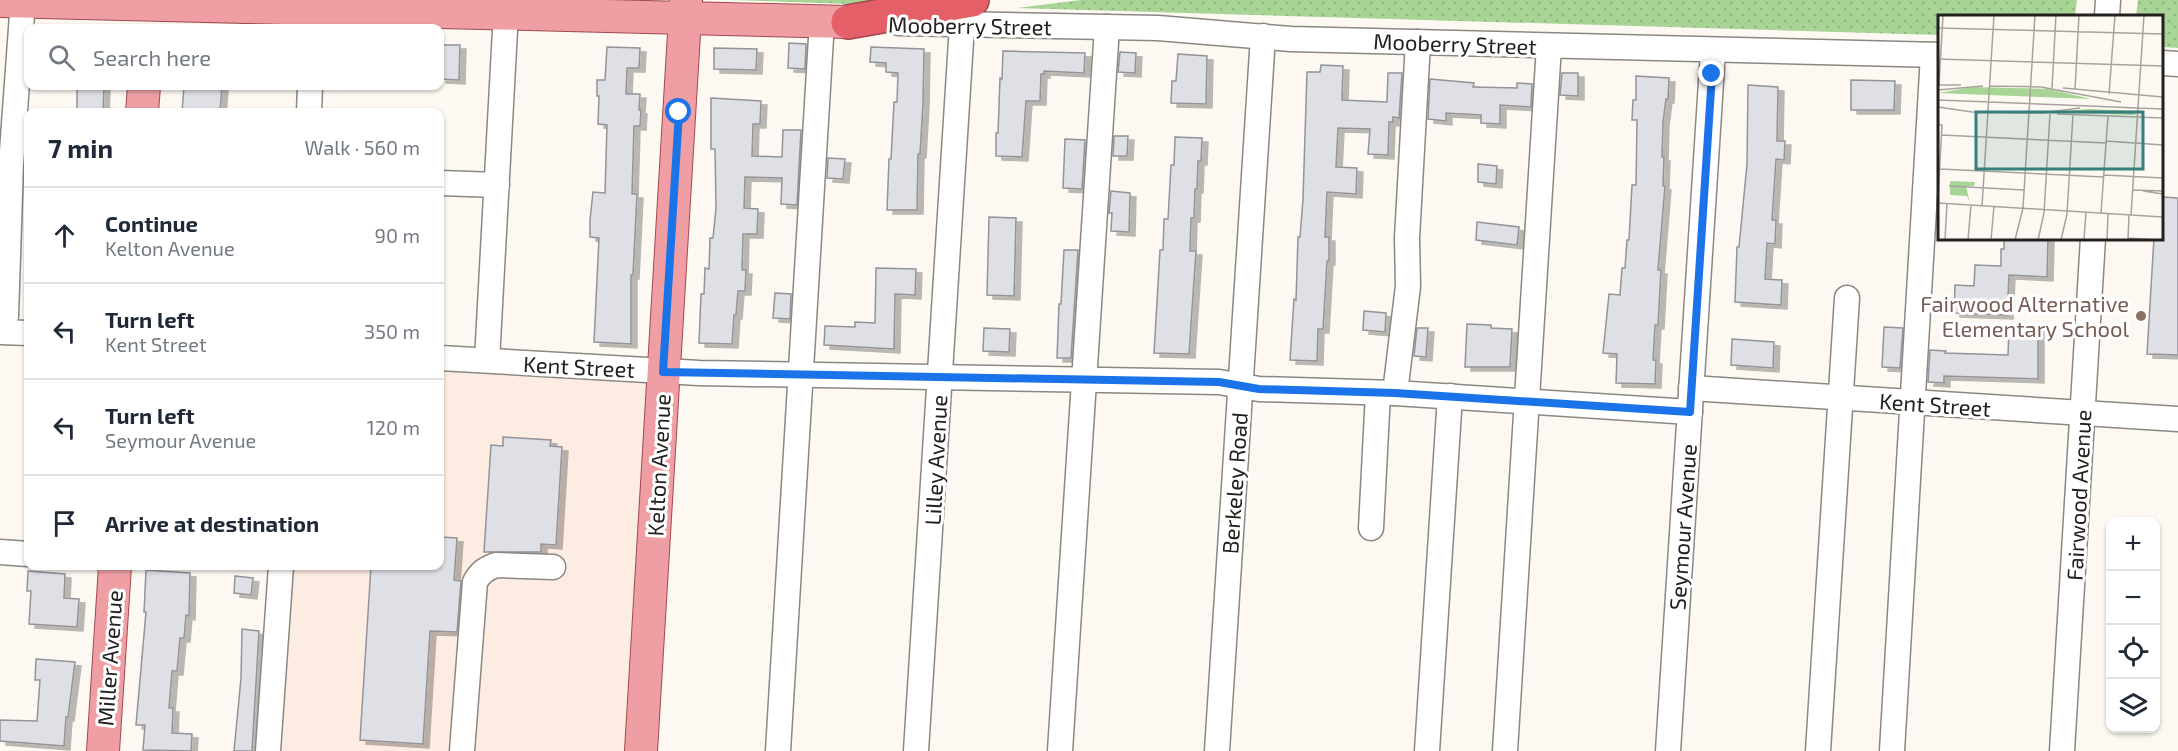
<!DOCTYPE html>
<meta charset="utf-8">
<style>
:root{--surface:#fff;--page:#f2f2f3;--text:#1f2937;--muted:#747a83;--line:#e0e1e3}
body{margin:0;font-family:"Exo 2",sans-serif;background:var(--page);color:var(--text)}
.controls{position:absolute;right:18px;bottom:18px;display:grid;overflow:hidden;border-radius:12px;box-shadow:0 2px 4px #0004}
.controls button{width:54px;height:54px;display:grid;place-items:center;padding:0;border:0;border-bottom:2px solid var(--line);background:var(--surface);color:var(--text);font:30px sans-serif}
.stop{position:absolute;width:18px;height:18px;margin:-14px;border:4px solid #1a73e8;border-radius:50%;background:#fff}
.stop.end{background:#1a73e8;border-color:#fff;box-shadow:0 2px 6px #0008}
.list{margin:0;padding:0;list-style:none}
h2{display:flex;justify-content:space-between;align-items:center;height:78px;margin:0;padding:0 24px;font-size:26px}
h2 small{font-size:20px;font-weight:400;color:var(--muted)}
.list li{display:grid;grid-template-columns:39px 1fr auto;gap:18px;align-items:center;box-sizing:border-box;height:96px;padding:0 24px;border-top:2px solid var(--line)}
.list b{display:block;font-size:22px;white-space:nowrap}
.list p{margin:0;font-size:20px;white-space:nowrap;color:var(--muted)}
.list em{font-size:20px;font-style:normal;color:var(--muted)}
.icon{flex:none;width:33px;height:33px;fill:none;stroke:currentColor;stroke-width:2;stroke-linecap:round;stroke-linejoin:round}
.map{position:relative;flex:none;width:2178px;height:751px;overflow:hidden}
.search{position:absolute;background:var(--surface);box-shadow:0 2px 4px #0004;left:24px;top:24px;width:420px;height:66px;display:flex;align-items:center;gap:15px;box-sizing:border-box;padding:0 21px;border-radius:12px;color:var(--muted);font-size:22px}
.panel{position:absolute;background:var(--surface);box-shadow:0 2px 4px #0004;left:24px;top:108px;width:420px;height:462px;border-radius:12px}
.map>svg:first-child{display:block}
.commercial{fill:#fdece1}
.grass{fill:url(#grass-dots)}
.building{fill:#dfdfe6;stroke:#94939a;stroke-width:1.5;filter:url(#shadow)}
.lines{fill:none;stroke-linecap:round;stroke-linejoin:round}
.minor-casing{stroke:#8b8882;stroke-width:27}
.major-casing{stroke:#a0494e;stroke-width:34}
.highway-casing{stroke:#a0494e;stroke-width:36}
.minor{stroke:#fff;stroke-width:24}
.major{stroke:#ef9fa4;stroke-width:32}
.highway{stroke:#e45f68;stroke-width:33}
.route{stroke:#1a73e8;stroke-width:8}
.education-dot{fill:#8d6e63;stroke:#fff;stroke-width:2}
.labels{text-anchor:middle;dominant-baseline:central;stroke-width:6;stroke-linejoin:round;paint-order:stroke}
.street-label{font-size:22px;fill:#23211f;stroke:#fff}
.education-label{font-size:22px;fill:#785e54;stroke:#fff;text-anchor:end}
.inset-road{fill:none;stroke:#a6a39e;stroke-width:1.5}
.view{fill:#367f7c;fill-opacity:0.15;stroke:#367f7c;stroke-width:3}
.inset-edge{fill:none;stroke:#23211f;stroke-width:3}
</style>
<div class="map">
<svg width="2178" height="751" viewBox="0 0 2178 751">
<defs>
<pattern id="grass-dots" width="8" height="8" patternUnits="userSpaceOnUse" patternTransform="scale(1.5)"><rect width="8" height="8" fill="#a8d595"/><path d="M2 2h.1M6 6h.1" fill="none" stroke="#90b780" stroke-width="1.8" stroke-linecap="round"/></pattern>
<filter id="shadow"><feDropShadow dx="6" dy="4" stdDeviation="0" flood-color="#0004"/></filter>
</defs>
<rect width="100%" height="100%" fill="#fdf9f2"/>
<!-- commercial -->
<polygon class="commercial" points="440,355 659,371 640,751 268,751 279,566 440,566"/>
<!-- grass -->
<g class="grass">
<polygon points="731,0 874,0 849,4"/>
<polygon points="1081,0 2077,0 2075,16 1940,16 1939,35 1017,8"/>
<polygon points="2138,0 2178,0 2178,48 2162,47 2162,16 2136,16"/>
</g>
<!-- building -->
<g class="building">
<polygon points="789,43 806,44 805,69 788,68"/>
<polygon points="441,45 460,45 459,80 440,79"/>
<polygon points="607,47 640,48 639,68 627,68 626,94 640,94 639,110 641,110 640,126 634,126 632,194 637,194 633,275 631,275 631,344 594,342 599,238 590,237 590,220 593,192 605,193 607,125 598,124 599,96 597,96 597,80 605,80"/>
<polygon points="871,47 924,49 923,104 920,154 918,154 917,210 887,210 889,159 891,159 894,102 897,102 898,73 886,72 886,63 870,62"/>
<polygon points="714,48 757,49 756,70 714,69"/>
<polygon points="1003,51 1085,53 1084,73 1044,71 1044,74 1041,74 1040,101 1026,101 1022,157 996,156 996,133 998,133 1000,78 1002,79"/>
<polygon points="1120,52 1136,53 1135,73 1118,72"/>
<polygon points="1178,54 1207,56 1206,104 1171,103 1172,81 1176,81"/>
<polygon points="1321,65 1343,66 1342,100 1387,102 1388,73 1402,73 1399,118 1393,117 1393,122 1389,122 1388,155 1368,154 1370,129 1338,128 1336,167 1357,168 1356,194 1327,192 1325,237 1329,237 1329,261 1327,261 1323,329 1318,329 1317,361 1290,360 1294,299 1296,300 1298,237 1300,237 1303,199 1307,72 1320,72"/>
<polygon points="1562,73 1578,73 1578,96 1560,95"/>
<polygon points="1636,76 1669,78 1668,99 1666,99 1663,122 1662,157 1664,157 1663,186 1665,186 1658,270 1661,270 1658,325 1655,325 1653,360 1656,360 1655,384 1616,383 1617,354 1603,353 1609,294 1620,295 1622,268 1625,268 1627,240 1629,240 1632,185 1636,185 1637,120 1632,120 1633,100 1636,100"/>
<polygon points="1430,79 1474,83 1473,87 1517,88 1517,83 1532,84 1531,107 1500,105 1500,124 1481,123 1481,115 1446,113 1446,121 1428,119"/>
<polygon points="1851,80 1895,81 1894,110 1851,110"/>
<polygon points="1748,85 1778,87 1777,141 1785,141 1784,160 1776,159 1772,220 1776,220 1775,244 1767,243 1765,279 1782,280 1781,305 1735,302 1737,247 1739,247 1747,164"/>
<polygon points="77,86 104,86 103,112 77,112"/>
<polygon points="184,86 222,86 220,112 182,112"/>
<polygon points="711,98 761,101 760,124 753,124 752,156 782,157 783,130 801,130 797,205 781,204 782,178 745,177 744,208 758,209 757,234 743,234 742,270 746,270 745,291 738,291 736,315 734,315 732,344 699,343 701,294 704,294 705,268 709,269 710,238 713,238 716,208 715,149 711,149"/>
<polygon points="1114,136 1128,136 1127,156 1113,156"/>
<polygon points="1175,137 1202,138 1201,161 1198,161 1197,189 1195,189 1194,218 1191,218 1190,251 1196,251 1189,354 1154,353 1160,250 1163,250 1164,219 1168,219 1171,165 1174,165"/>
<polygon points="1065,139 1085,140 1082,189 1063,188"/>
<polygon points="828,158 845,159 843,179 827,178"/>
<polygon points="1478,164 1497,166 1496,184 1478,182"/>
<polygon points="1111,191 1130,193 1129,232 1111,231 1112,213 1109,213"/>
<polygon points="2162,197 2178,198 2178,355 2147,354 2154,238 2162,238"/>
<polygon points="989,217 1016,218 1014,296 987,295"/>
<polygon points="1477,222 1519,227 1517,245 1476,240"/>
<polygon points="2004,238 2048,238 2047,277 2009,275 2007,315 1954,313 1955,285 1974,286 1975,265 2001,266 2001,249 2004,249"/>
<polygon points="1064,250 1078,250 1071,358 1057,358 1059,304 1061,304"/>
<polygon points="876,268 916,269 915,295 895,294 894,349 824,345 825,326 855,327 855,322 875,323"/>
<polygon points="775,293 791,294 790,319 773,318"/>
<polygon points="1364,311 1386,313 1385,332 1363,330"/>
<polygon points="1467,324 1491,325 1491,328 1512,329 1510,367 1465,367"/>
<polygon points="2009,325 2038,327 2038,379 1944,376 1944,383 1928,382 1930,350 1946,351 1945,353 2008,355"/>
<polygon points="1884,327 1903,328 1900,368 1882,367"/>
<polygon points="984,328 1010,329 1009,352 983,351"/>
<polygon points="1417,328 1428,328 1426,357 1414,356"/>
<polygon points="1732,339 1774,342 1773,368 1731,365"/>
<polygon points="503,437 551,440 550,446 562,447 556,545 541,544 541,552 484,552 491,445 503,446"/>
<polygon points="440,537 457,538 454,580 461,581 457,632 430,631 423,744 360,740 371,566 440,566"/>
<polygon points="146,570 190,573 189,616 186,615 184,638 180,638 177,671 172,671 169,708 173,708 172,733 192,734 191,751 143,750 145,725 136,725 146,612 144,612"/>
<polygon points="28,571 65,574 64,598 79,599 77,627 29,624 31,591 27,591"/>
<polygon points="235,576 253,578 251,595 234,593"/>
<polygon points="242,629 259,631 252,751 234,751 241,678"/>
<polygon points="36,659 75,662 68,717 66,717 64,746 0,741 0,720 37,721 40,680 35,680"/>
</g>
<g class="lines">
<defs>
<g id="minor">
<polyline points="2107,16 2108,0"/>
<polyline points="898,23 1158,28 1291,39 1940,55"/>
<polyline points="2162,63 2178,64"/>
<polyline points="309,112 310,86"/>
<polyline points="440,183 497,185"/>
<polyline points="0,328 6,316 11,165 23,1"/>
<polyline points="0,332 28,333"/>
<polyline points="440,358 699,373 1219,382 1259,389 1395,393 1690,412"/>
<polyline points="487,360 506,12"/>
<polyline points="1691,388 2178,419"/>
<polyline points="1395,393 1408,286 1407,238 1418,42"/>
<polyline points="1371,528 1378,393"/>
<polyline points="0,552 28,554"/>
<polyline points="268,751 281,566"/>
<path d="M 462,751 L 475,582 C 480,573 485,569 496,565 L 553,567"/>
<polyline points="778,751 822,21"/>
<polyline points="916,751 962,25"/>
<polyline points="1060,751 1107,27"/>
<polyline points="1217,751 1263,36"/>
<polyline points="1427,751 1450,396"/>
<polyline points="1505,751 1549,46"/>
<polyline points="1668,751 1713,51"/>
<polyline points="1818,751 1847,298"/>
<polyline points="1892,751 1933,55"/>
<polyline points="2062,751 2093,238"/>
</g>
<g id="major">
<polyline points="0,1 848,22"/>
<polyline points="142,112 144,86"/>
<polyline points="103,751 115,566"/>
<polyline points="641,751 686,0"/>
</g>
<polyline id="highway" points="848,22 972,0"/>
</defs>
<!-- minor casing -->
<use href="#minor" class="minor-casing"/>
<!-- major casing -->
<use href="#major" class="major-casing"/>
<!-- highway casing -->
<use href="#highway" class="highway-casing"/>
<!-- minor -->
<use href="#minor" class="minor"/>
<!-- major -->
<use href="#major" class="major"/>
<!-- highway -->
<use href="#highway" class="highway"/>
</g>
<g class="lines">
<!-- route -->
<polyline class="route" points="679,112 663,372 1219,382 1259,389 1395,393 1690,412 1712,74"/>
</g>
<!-- markers -->
<circle class="education-dot" cx="2141" cy="316" r="6"/>
<g class="labels">
<!-- street labels -->
<g class="street-label">
<text transform="translate(970 25) rotate(1)">Mooberry Street</text>
<text transform="translate(1455 43) rotate(2)">Mooberry Street</text>
<text transform="translate(579 366) rotate(3)">Kent Street</text>
<text transform="translate(1935 404) rotate(4)">Kent Street</text>
<text transform="translate(935 460) rotate(-87)">Lilley Avenue</text>
<text transform="translate(658 465) rotate(-87)">Kelton Avenue</text>
<text transform="translate(1234 483) rotate(-86)">Berkeley Road</text>
<text transform="translate(2078 495) rotate(-87)">Fairwood Avenue</text>
<text transform="translate(1682 527) rotate(-86)">Seymour Avenue</text>
<text transform="translate(109 658) rotate(-86)">Miller Avenue</text>
</g>
<!-- education labels -->
<g class="education-label">
<text x="2129" y="303">Fairwood Alternative<tspan x="2129" dy="25">Elementary School</tspan></text>
</g>
</g>
<!-- overview -->
<g transform="translate(1938 15)">
<rect width="225" height="225" fill="#fdf9f2"/>
<path d="M 35,72 L 111,74 L 153,84 L 0,78 ZM 150,94 L 198,96 L 197,100 L 116,97 Z" fill="#a8d595"/>
<path d="M 12,166 L 37,167 L 36,171 L 28,171 L 32,188 L 29,181 L 12,180 Z" fill="#a8d595"/>
<path class="inset-road" d="M 0,13 L 225,19M 0,44 L 225,51M 0,70 L 23,70M 1,70 L 5,0M 51,71 L 103,72M 103,72 L 183,87M 114,73 L 118,0M 125,73 L 225,82M 137,74 L 141,0M 0,75 L 45,71M 171,79 L 177,0M 0,85 L 225,94M 0,92 L 34,97M 34,97 L 103,98M 103,98 L 142,93M 119,99 L 225,103M 0,110 L 4,110 L 0,183M 4,120 L 168,128M 168,126 L 225,130M 2,154 L 166,162M 166,160 L 225,163M 11,171 L 86,175M 195,175 L 225,176M 205,176 L 225,179M 0,188 L 225,202M 44,191 L 56,0M 85,193 L 97,0M 163,198 L 170,101M 193,200 L 206,0M 190,223 L 217,225M 190,224 L 191,200M 7,225 L 9,188M 30,225 L 33,190M 53,225 L 56,191M 77,225 L 85,193M 100,225 L 106,198 L 112,99M 123,225 L 129,199 L 135,99M 146,225 L 148,197M 169,225 L 170,199"/>
<path class="view" d="M 38,97 L 205,97 L 205,154 L 38,154 Z"/>
<rect width="225" height="225" class="inset-edge"/>
</g>
</svg>
<div class="controls">
<button>+</button>
<button>−</button>
<button><svg class="icon" aria-label="locate" viewBox="0 0 24 24"><circle cx="12" cy="12" r="6"/><path d="M12 2v4M12 18v4M2 12h4M18 12h4"/></svg></button>
<button><svg class="icon" aria-label="layers" viewBox="0 0 24 24"><path d="M12 4l9 5-9 5-9-5zM3 14l9 5 9-5"/></svg></button>
</div>
<div class="stop" style="left:679px;top:112px"></div>
<div class="stop end" style="left:1712px;top:74px"></div>
<div class="search"><svg class="icon" aria-label="search" viewBox="0 0 24 24"><circle cx="10" cy="10" r="6"/><path d="M15 15l6 6"/></svg>Search here</div>
<section class="panel">
<h2>7 min<small>Walk · 560 m</small></h2>
<ul class="list">
<li><svg class="icon" aria-label="ahead" viewBox="0 0 24 24"><path d="M12 20V5M6 11l6-6 6 6"/></svg><div><b>Continue</b><p>Kelton Avenue</p></div><em>90 m</em></li>
<li><svg class="icon" aria-label="left" viewBox="0 0 24 24"><path d="M17 20v-9H6M10 6l-5 5 5 5"/></svg><div><b>Turn left</b><p>Kent Street</p></div><em>350 m</em></li>
<li><svg class="icon" aria-label="left" viewBox="0 0 24 24"><path d="M17 20v-9H6M10 6l-5 5 5 5"/></svg><div><b>Turn left</b><p>Seymour Avenue</p></div><em>120 m</em></li>
<li><svg class="icon" aria-label="arrive" viewBox="0 0 24 24"><path d="M6 21V4h12l-3 4 3 4H6"/></svg><div><b>Arrive at destination</b></div></li>
</ul>
</section>
</div>
